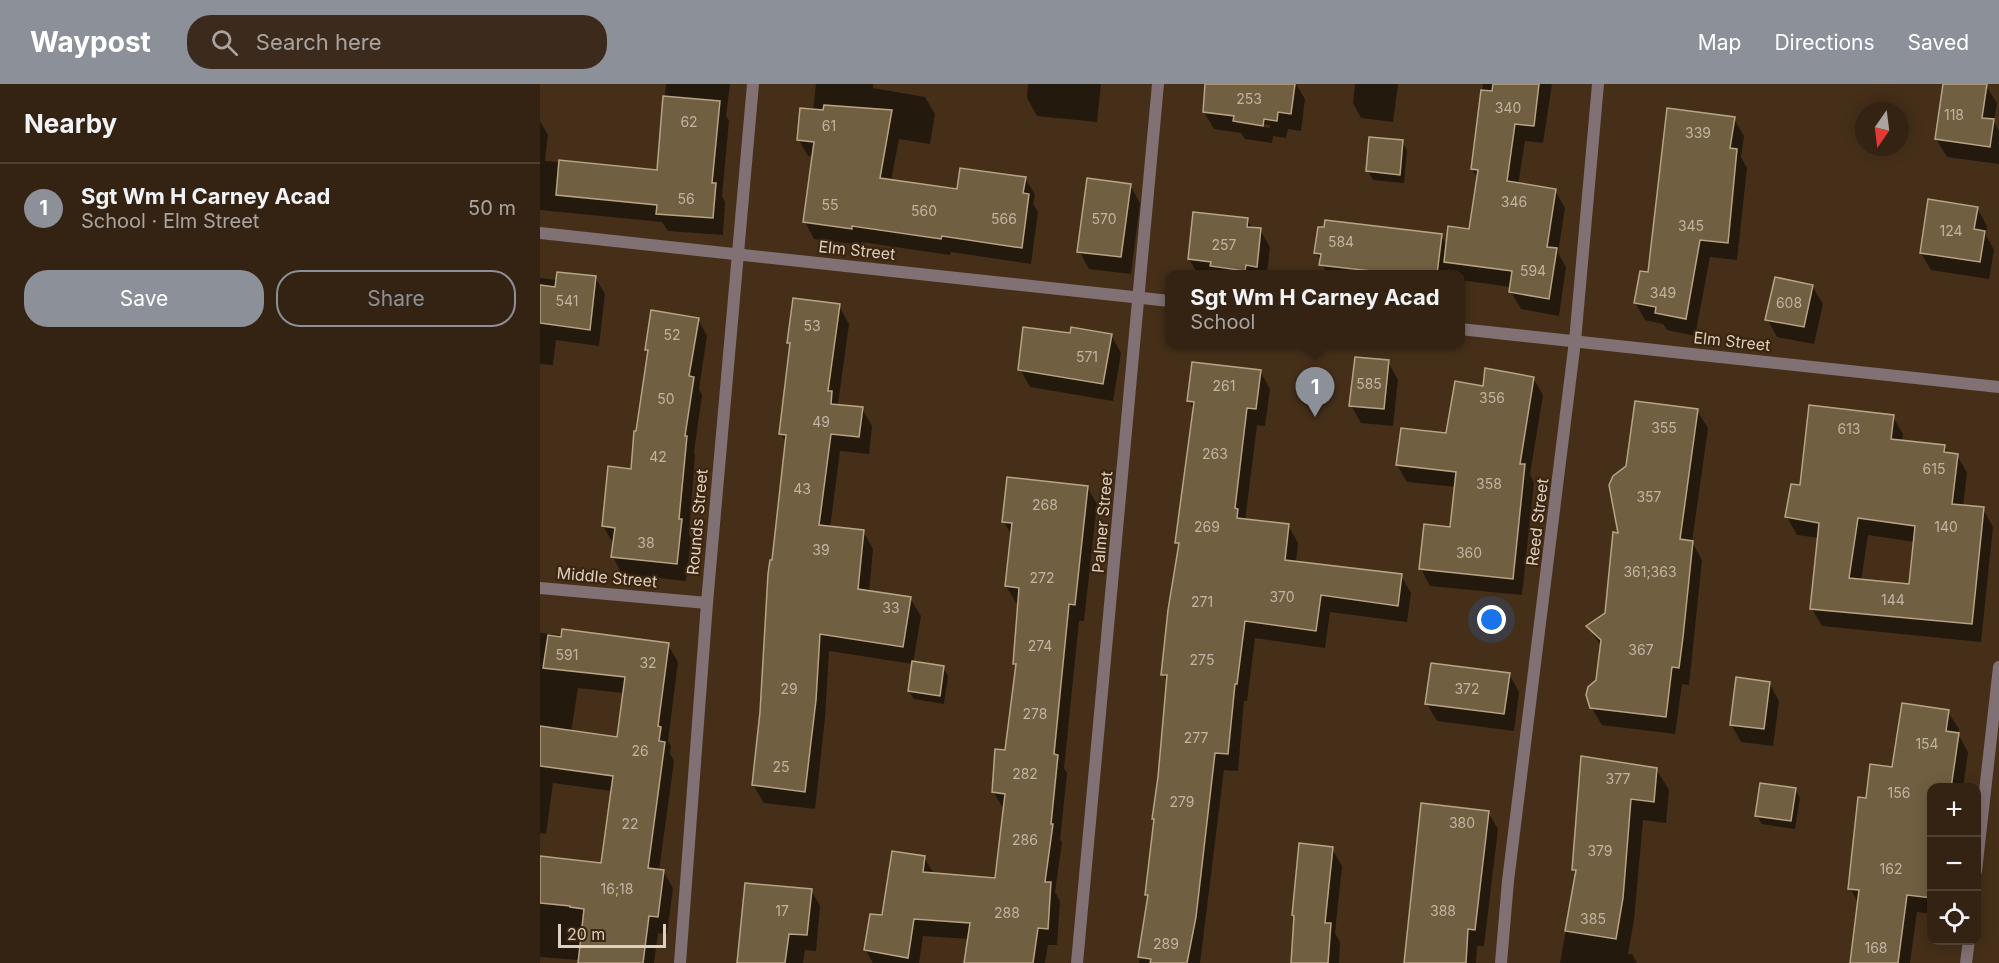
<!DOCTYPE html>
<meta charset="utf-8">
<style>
:root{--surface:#342313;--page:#3c2b1c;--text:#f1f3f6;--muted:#a9a4a0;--line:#4e4033;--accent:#8c9099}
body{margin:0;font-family:Inter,sans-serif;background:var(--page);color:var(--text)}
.controls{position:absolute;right:18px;bottom:18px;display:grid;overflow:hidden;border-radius:12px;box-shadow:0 3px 15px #0003}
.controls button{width:54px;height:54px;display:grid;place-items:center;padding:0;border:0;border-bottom:2px solid var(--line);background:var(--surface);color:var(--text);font:30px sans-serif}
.compass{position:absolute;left:1315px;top:18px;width:54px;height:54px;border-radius:50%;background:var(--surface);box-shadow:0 3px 15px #0003;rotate:194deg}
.scale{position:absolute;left:18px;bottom:15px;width:108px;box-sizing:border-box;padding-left:6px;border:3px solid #ddcfc2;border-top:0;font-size:16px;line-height:21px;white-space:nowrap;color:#ddcfc2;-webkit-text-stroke:4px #3b250f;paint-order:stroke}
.you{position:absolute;left:952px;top:536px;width:21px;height:21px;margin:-15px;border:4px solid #fff;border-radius:50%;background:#1a73e8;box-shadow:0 0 0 9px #1a73e833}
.badge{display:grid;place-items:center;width:39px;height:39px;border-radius:50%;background:var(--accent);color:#fff;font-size:20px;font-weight:700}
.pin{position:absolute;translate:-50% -50px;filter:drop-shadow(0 2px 3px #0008)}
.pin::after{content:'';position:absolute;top:32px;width:21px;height:18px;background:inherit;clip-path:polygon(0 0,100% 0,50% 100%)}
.popup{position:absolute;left:625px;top:186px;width:300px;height:78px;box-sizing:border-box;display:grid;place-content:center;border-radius:12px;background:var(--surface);filter:drop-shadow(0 2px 4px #0005);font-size:20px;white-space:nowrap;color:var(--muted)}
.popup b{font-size:22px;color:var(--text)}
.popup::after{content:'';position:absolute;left:50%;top:100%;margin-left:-12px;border:12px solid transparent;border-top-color:var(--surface)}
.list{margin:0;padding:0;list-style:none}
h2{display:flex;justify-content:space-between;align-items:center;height:78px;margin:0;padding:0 24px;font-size:26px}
h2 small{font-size:20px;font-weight:400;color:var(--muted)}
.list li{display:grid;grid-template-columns:39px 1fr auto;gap:18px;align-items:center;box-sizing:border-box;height:90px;padding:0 24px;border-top:2px solid var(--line)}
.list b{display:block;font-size:22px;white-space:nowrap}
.list p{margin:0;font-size:20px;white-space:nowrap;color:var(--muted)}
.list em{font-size:20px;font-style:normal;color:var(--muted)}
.actions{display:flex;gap:12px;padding:18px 24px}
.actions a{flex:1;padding:14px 0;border:2px solid var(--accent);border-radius:24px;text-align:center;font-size:21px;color:var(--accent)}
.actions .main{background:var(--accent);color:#fff}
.icon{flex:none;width:33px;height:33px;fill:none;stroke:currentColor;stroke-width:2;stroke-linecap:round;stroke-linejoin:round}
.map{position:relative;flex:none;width:1459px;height:879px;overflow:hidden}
header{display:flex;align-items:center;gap:36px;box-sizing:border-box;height:84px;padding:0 30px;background:var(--accent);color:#fff}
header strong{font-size:28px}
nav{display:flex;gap:33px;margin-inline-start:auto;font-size:21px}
.search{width:420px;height:54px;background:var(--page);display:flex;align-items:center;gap:15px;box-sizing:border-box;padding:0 21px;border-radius:24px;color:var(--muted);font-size:22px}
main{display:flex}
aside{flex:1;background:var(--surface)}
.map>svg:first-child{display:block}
.shadow{fill:#0007;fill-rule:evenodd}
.building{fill:#715f42;stroke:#b7a485;stroke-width:1.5;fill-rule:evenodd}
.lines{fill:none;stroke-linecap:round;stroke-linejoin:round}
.street{stroke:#827174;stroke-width:12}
.labels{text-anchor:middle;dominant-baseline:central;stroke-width:4.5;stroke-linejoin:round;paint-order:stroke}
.number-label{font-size:14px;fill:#c2b3a2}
.street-label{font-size:16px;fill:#ddcfc2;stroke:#3b250f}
</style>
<header>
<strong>Waypost</strong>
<div class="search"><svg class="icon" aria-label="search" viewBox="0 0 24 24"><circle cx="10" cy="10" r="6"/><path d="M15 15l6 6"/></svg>Search here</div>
<nav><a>Map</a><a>Directions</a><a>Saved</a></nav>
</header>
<main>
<aside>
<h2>Nearby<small></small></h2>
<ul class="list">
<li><span class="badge">1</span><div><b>Sgt Wm H Carney Acad</b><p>School · Elm Street</p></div><em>50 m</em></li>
</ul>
<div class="actions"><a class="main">Save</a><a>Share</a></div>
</aside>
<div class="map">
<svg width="1459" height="879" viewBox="0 0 1459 879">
<rect width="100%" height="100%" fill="#452f19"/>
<!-- shadow -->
<g class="shadow">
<polygon points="126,0 190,0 186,32 189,37 182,112 185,118 183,151 128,147 122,138 0,126 0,37 8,51 5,77 118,87"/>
<polygon points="276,0 333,0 333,4 385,13 395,30 390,60 359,55 351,97 418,106 485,94 495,111 493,120 498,128 491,180 411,168 410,171 321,158 321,161 274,155 265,138 273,73 268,72 259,56 273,27"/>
<polygon points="488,0 561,0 557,38 497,32 487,14"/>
<path d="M 668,0 L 756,0 L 765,15 L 761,47 L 748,45 L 746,54 L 733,52 L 732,59 L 705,55 L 701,49 L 674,45 L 664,28 ZM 696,36 L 730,41 L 730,44 L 696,39 Z"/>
<polygon points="815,0 858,0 853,38 821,34 813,19"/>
<polygon points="943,0 1012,0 1003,59 985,57 978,101 1015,106 1025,124 1018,169 1026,183 1019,232 981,225 971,208 971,203 920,196 920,190 913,190 909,184 908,190 787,190 776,169 901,152 907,162 931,146 938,95 932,85"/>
<polygon points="1404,0 1446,2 1457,19 1454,38 1459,47 1459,80 1407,73 1396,55"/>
<polygon points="1194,35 1204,52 1201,73 1207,84 1197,176 1170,173 1155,252 1127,246 1123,240 1105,236 1095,218"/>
<polygon points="862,58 867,66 864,99 833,96 828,87"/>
<polygon points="590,101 600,119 591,190 549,185 539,167"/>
<polygon points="1437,124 1447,142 1446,151 1454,166 1449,195 1391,186 1381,169"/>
<polygon points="707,136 713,145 720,146 730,163 727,190 658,190 649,175"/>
<polygon points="55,193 65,210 59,262 16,256 13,281 0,280 0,194 17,196"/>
<polygon points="1272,202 1283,220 1274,260 1237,253 1227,235"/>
<polygon points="299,222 309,240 298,320 299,322 322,325 332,342 329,370 300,367 290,444 323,447 333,465 329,508 370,514 381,532 373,579 403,584 408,592 404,620 374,615 369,607 373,580 289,567 285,634 275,725 224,719 213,701 222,629 233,478 247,360 241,350 251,263 248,258"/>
<polygon points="158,235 167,252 159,305 162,311 154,368 155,371 149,450 151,454 146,497 82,490 73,473 73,459 63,442 92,387 109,270 106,266"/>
<polygon points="531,251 571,251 581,269 573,317 490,303 480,285"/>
<polygon points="848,278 858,296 853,342 821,339 811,321"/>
<polygon points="720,287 730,305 725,342 717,341 705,437 748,441 758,459 756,479 861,492 871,509 867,538 790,528 785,564 715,554 707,617 704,617 698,687 684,686 660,879 599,879 609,816 606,811 615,737 628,599 623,590 640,464 637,458 655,327 649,317"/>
<polygon points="993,294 1003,311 990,390 994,399 982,511 890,502 881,485 912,445 916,403 867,398 857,381 908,351 944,303"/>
<polygon points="1157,327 1168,344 1152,458 1162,476 1149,601 1142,600 1135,650 1062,641 1051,623 1057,597 1062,563 1048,543 1067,529 1080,451"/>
<path d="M 1353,333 L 1363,350 L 1362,358 L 1404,363 L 1409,370 L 1417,371 L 1427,389 L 1423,423 L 1443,425 L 1453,443 L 1441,558 L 1282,542 L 1272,525 L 1279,454 L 1257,451 L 1247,433 L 1261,403 ZM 1328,451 L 1375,458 L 1370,501 L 1321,497 Z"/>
<polygon points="547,403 557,420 544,537 539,537 524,684 527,689 520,756 522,758 515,808 520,817 517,861 508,861 505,879 426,879 429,855 383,852 379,879 333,879 325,865 343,833 384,773 394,790 457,795 464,725 453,708 466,667 477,584 474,580 480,519 476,519 466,502 472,452 464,438"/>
<path d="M 0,549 L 128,561 L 138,578 L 128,657 L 131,662 L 130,669 L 134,677 L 119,787 L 123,787 L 133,804 L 127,850 L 118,849 L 114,879 L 39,879 L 39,876 L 0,873 L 0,773 L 62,780 L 72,707 L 13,699 L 6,750 L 0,749 ZM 38,604 L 84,609 L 78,655 L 31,648 Z"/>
<polygon points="969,590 979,608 974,647 897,637 887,620"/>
<polygon points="1229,599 1239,617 1233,662 1201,658 1191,640"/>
<polygon points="1408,628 1419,645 1418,650 1428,668 1423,704 1392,704 1392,830 1377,828 1370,879 1311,879 1319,820 1310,804 1327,716 1354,685"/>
<polygon points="1043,674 1116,685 1129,706 1126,739 1103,736 1094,836 1088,870 1092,870 1097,879 1020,879 1036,791 1033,785"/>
<polygon points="1255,705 1260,714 1255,745 1222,740 1217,732"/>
<polygon points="948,728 958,745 944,862 937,862 936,879 867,879"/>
<polygon points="792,765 802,782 795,849 800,858 799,879 752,879 756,835 753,831"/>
<polygon points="271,806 280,822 276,867 265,866 263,879 198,879"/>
</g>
<!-- building -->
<g class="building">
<polygon points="665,0 755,0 751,30 738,28 737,37 724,35 723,42 693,37 694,32 663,28"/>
<polygon points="953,0 999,0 994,42 975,40 967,97 1016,105 1007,163 1017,164 1009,215 969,208 972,187 904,178 908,142 929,145 938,86 931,85 941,6 952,7"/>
<polygon points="1403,0 1447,0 1442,34 1454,35 1450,63 1395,55"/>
<polygon points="123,12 180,17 172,99 176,99 173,134 116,130 117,121 16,111 19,76 117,86"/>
<polygon points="284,21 352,26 340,94 417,105 420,84 486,93 483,109 489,110 482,164 402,152 401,155 312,142 312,145 263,138 274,58 257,56 260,24 283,26"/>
<polygon points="1127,24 1195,33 1190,64 1197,65 1188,159 1160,156 1146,235 1115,229 1116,223 1094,219 1100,187 1108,188"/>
<polygon points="829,53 863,56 860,91 826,87"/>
<polygon points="547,94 591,100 581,173 537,168"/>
<polygon points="1388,115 1438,123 1434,145 1445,147 1440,178 1380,169"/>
<polygon points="653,128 708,134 707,143 721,144 717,183 706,181 705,187 670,182 671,178 648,175"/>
<polygon points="785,136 902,150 897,190 840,190 840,188 779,181 781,170 774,169 778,143 784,143"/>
<polygon points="17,188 56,192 50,246 0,239 0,201 15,203"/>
<polygon points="1235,193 1273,201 1264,243 1225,236"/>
<polygon points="253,214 300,220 288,307 292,307 291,320 323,323 319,353 291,350 279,441 324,446 318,505 371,513 363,563 280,550 276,616 265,708 212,701 220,628 228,490 230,476 232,476 246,351 239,350 250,259 247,259"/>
<polygon points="111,226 159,234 149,292 154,293 145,352 147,352 139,435 142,435 137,480 71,473 75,444 62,442 68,382 91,385 94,347 96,347 108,266 105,266"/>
<polygon points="483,243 530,249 531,243 572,250 563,300 478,286"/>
<polygon points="815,273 849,276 844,325 809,322"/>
<polygon points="652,278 721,286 716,325 707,324 695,424 698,425 697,434 749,440 745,476 862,490 858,522 781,511 776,547 705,537 697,600 695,600 688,670 675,669 656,833 647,879 610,879 611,875 598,873 608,811 605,811 614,735 612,735 618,693 627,591 621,591 628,526 639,459 635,459 654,318 647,317"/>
<polygon points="945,284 994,293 980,380 985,380 973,495 879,485 884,440 910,443 916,388 856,381 861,344 906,349 915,297 943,302"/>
<polygon points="1095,317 1158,325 1140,455 1153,457 1143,553 1139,584 1132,583 1126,633 1050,624 1046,611 1048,603 1056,596 1061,556 1046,542 1065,529 1073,448 1078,449 1069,401 1073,392 1086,382"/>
<path d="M 1269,321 L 1354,331 L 1351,355 L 1405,361 L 1404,368 L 1418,370 L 1412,420 L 1444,423 L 1432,540 L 1270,525 L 1279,439 L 1245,433 L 1251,400 L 1260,401 ZM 1318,434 L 1375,442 L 1369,500 L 1309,494 Z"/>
<polygon points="467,393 548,402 535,521 529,520 514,670 518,671 511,740 513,740 505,798 511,798 508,845 498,844 493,879 424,879 430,839 374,835 368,874 324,866 330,830 342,831 352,767 385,772 383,788 455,794 465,710 452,708 455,665 465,666 476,580 473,580 479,504 465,502 472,439 462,438"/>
<polygon points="22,545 129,559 118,642 121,643 119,657 125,658 108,784 124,786 118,833 109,832 103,879 38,879 44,825 30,823 30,822 0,819 0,772 61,779 73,692 0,682 0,642 77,653 85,593 3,584 8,551 21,553"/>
<polygon points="372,577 404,582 400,612 368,607"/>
<polygon points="891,579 970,589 964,630 885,620"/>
<polygon points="1196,593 1230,598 1224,645 1190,641"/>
<polygon points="1362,619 1409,626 1406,647 1419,649 1411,704 1392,704 1392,814 1367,811 1358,879 1310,879 1319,806 1308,805 1318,713 1326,714 1330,680 1352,683"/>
<polygon points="1041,672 1117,684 1114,718 1091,715 1083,814 1076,855 1025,847 1036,786 1032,786"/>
<polygon points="1220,699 1256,704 1251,737 1215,732"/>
<polygon points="881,719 949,727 935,846 928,845 926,879 864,879"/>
<polygon points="759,759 793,763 785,839 791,839 788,879 751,879 754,832 752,831"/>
<polygon points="205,799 272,805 267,851 249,850 245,879 197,879"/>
</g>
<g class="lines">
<!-- street -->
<g class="street">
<polyline points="0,149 630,217"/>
<polyline points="920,245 1459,303"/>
<polyline points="0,504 167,519"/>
<polyline points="1436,787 1459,583"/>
<polyline points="140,879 167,519 213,0"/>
<polyline points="537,879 618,0"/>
<polyline points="961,879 968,797 1035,257 1058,0"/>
<polyline points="1426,879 1429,856"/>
</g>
</g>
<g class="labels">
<!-- number labels -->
<g class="number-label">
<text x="709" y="14">253</text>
<text x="968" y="23">340</text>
<text x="1414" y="30">118</text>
<text x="149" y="37">62</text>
<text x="289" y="41">61</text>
<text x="1158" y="48">339</text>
<text x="146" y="114">56</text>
<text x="974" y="117">346</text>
<text x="290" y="120">55</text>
<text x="384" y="126">560</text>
<text x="464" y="134">566</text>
<text x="564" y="134">570</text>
<text x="1151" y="141">345</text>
<text x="1411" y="146">124</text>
<text x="801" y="157">584</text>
<text x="684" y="160">257</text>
<text x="993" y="186">594</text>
<text x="1123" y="208">349</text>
<text x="27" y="216">541</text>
<text x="1249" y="218">608</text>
<text x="272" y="241">53</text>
<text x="132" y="250">52</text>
<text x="547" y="272">571</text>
<text x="829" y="299">585</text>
<text x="684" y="301">261</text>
<text x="952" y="313">356</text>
<text x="126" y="314">50</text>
<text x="281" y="337">49</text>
<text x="1124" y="343">355</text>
<text x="1309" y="344">613</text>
<text x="675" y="369">263</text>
<text x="118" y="372">42</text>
<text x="1394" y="384">615</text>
<text x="949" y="399">358</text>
<text x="262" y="404">43</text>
<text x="1109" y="412">357</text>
<text x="505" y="420">268</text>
<text x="667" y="442">269</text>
<text x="1406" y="442">140</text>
<text x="106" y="458">38</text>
<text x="281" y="465">39</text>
<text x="929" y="468">360</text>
<text x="1110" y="487">361;363</text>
<text x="502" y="493">272</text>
<text x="742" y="512">370</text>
<text x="1353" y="515">144</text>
<text x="662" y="517">271</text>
<text x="351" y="523">33</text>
<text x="500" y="561">274</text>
<text x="1101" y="565">367</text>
<text x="27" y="570">591</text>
<text x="662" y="575">275</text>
<text x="108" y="578">32</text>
<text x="249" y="604">29</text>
<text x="927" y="604">372</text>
<text x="495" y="629">278</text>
<text x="656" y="653">277</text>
<text x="1387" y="659">154</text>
<text x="100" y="666">26</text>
<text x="241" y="682">25</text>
<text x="485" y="689">282</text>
<text x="1078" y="694">377</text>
<text x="1359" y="708">156</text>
<text x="642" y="717">279</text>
<text x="922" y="738">380</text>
<text x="90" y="739">22</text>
<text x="485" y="755">286</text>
<text x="1060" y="766">379</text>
<text x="1351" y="784">162</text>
<text x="77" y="804">16;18</text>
<text x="242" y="826">17</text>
<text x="903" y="826">388</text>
<text x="467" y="828">288</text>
<text x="1053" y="834">385</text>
<text x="626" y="859">289</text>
<text x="1336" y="863">168</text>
</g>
<!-- street labels -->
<g class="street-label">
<text transform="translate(317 166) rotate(6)">Elm Street</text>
<text transform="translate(1192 257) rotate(6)">Elm Street</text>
<text transform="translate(157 438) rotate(-85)">Rounds Street</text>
<text transform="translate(562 438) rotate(-85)">Palmer Street</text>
<text transform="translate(997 438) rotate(-83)">Reed Street</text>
<text transform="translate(67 493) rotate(5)">Middle Street</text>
</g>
</g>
</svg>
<div class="controls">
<button>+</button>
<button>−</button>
<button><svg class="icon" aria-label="locate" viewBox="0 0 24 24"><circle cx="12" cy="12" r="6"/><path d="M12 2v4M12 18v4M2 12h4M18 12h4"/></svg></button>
</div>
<svg class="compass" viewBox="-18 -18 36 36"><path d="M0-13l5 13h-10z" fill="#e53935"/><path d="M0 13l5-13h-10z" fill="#a9a4a0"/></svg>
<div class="scale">20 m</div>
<div class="you"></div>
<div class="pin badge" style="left:775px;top:333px">1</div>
<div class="popup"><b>Sgt Wm H Carney Acad</b>School</div>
</div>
</main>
